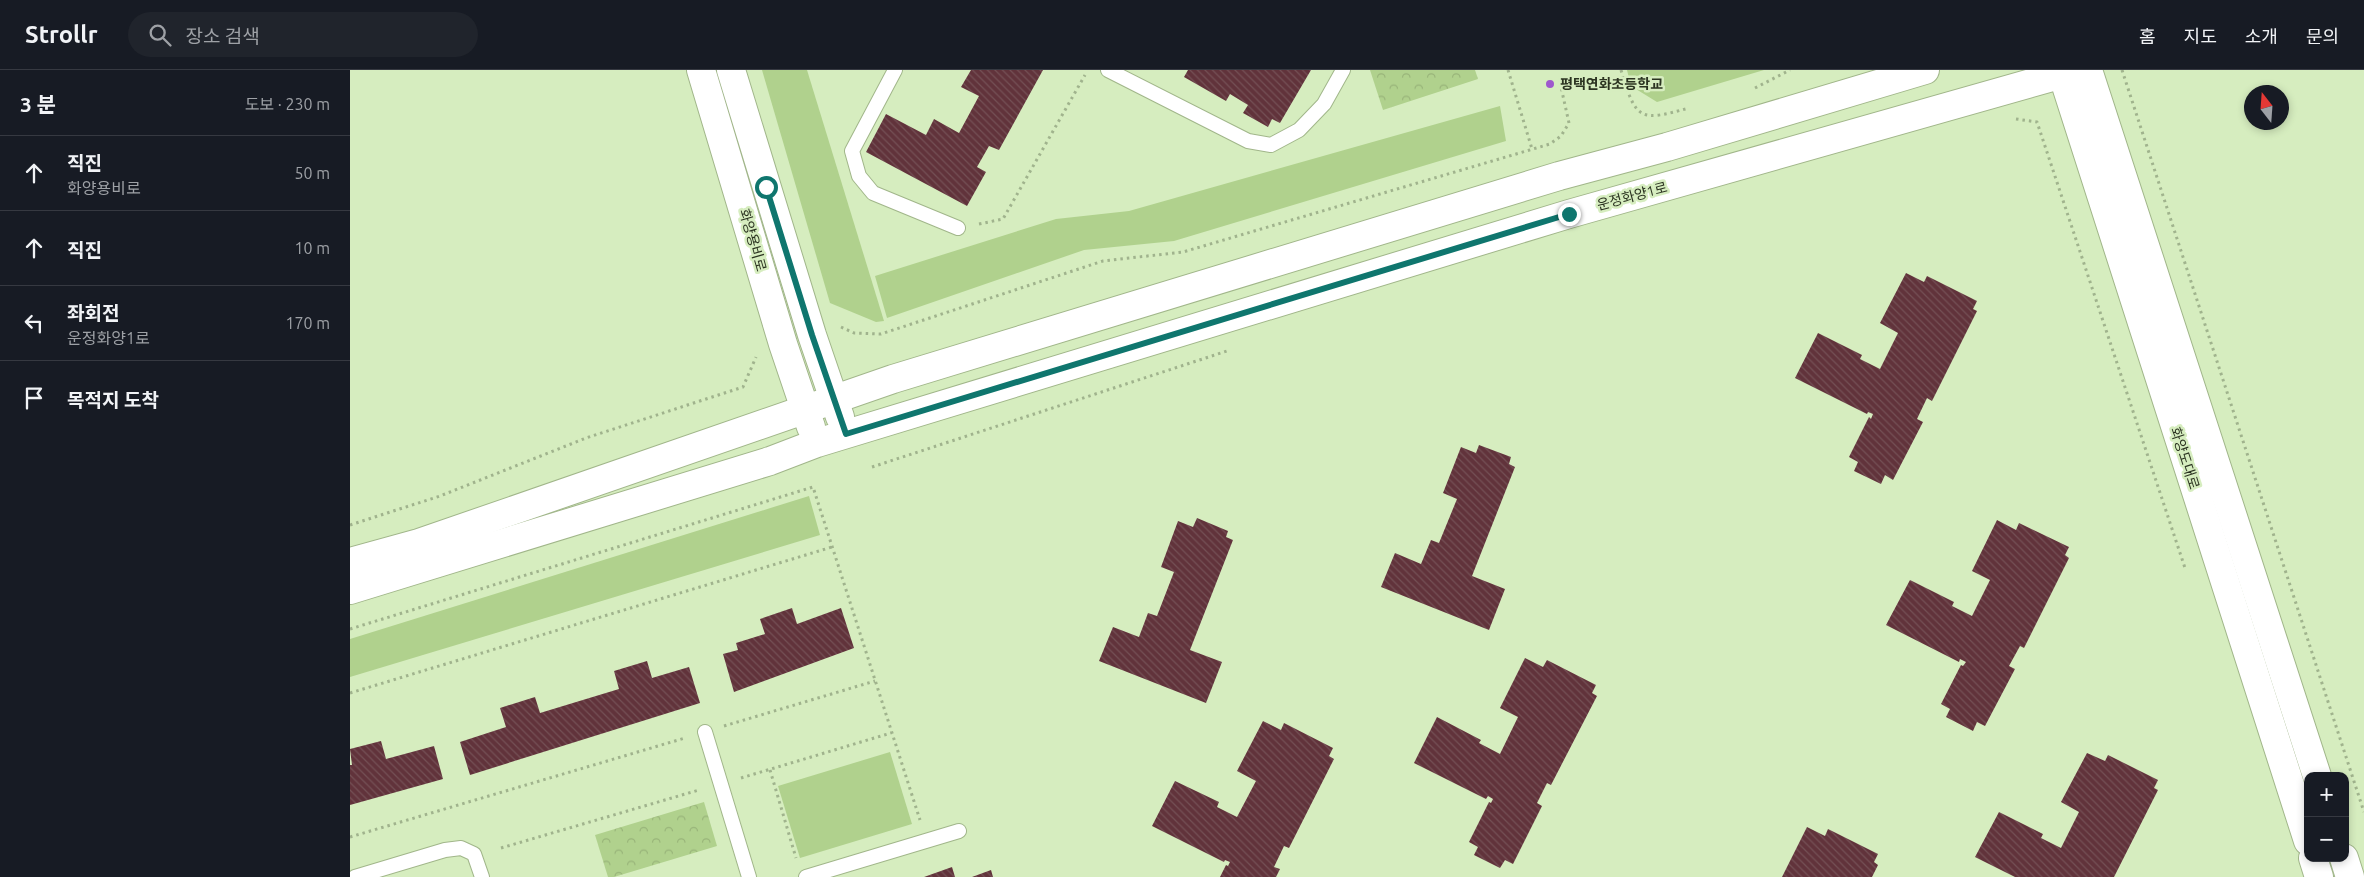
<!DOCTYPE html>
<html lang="ko">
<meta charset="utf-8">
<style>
:root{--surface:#171b24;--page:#20242c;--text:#f1f3f6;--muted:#9ea1a6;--line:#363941}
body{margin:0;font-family:Ubuntu,"Noto Sans KR",sans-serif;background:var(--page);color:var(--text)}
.controls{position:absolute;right:15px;bottom:15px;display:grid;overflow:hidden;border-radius:10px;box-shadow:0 2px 8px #0003}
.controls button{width:45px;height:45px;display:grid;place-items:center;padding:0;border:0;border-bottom:1px solid var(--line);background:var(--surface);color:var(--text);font:25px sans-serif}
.compass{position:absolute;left:1894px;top:15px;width:45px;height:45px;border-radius:50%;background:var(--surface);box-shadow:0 2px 8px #0003;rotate:343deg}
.stop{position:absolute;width:15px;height:15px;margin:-11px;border:4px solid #0f766e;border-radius:50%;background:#fff}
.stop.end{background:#0f766e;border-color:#fff;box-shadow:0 1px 5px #0008}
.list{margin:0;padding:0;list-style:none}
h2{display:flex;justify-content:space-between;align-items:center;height:65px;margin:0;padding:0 20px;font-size:21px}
h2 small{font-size:16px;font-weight:400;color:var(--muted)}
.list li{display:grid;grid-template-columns:32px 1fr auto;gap:15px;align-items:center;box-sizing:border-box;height:75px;padding:0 20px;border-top:1px solid var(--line)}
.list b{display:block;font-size:19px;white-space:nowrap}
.list p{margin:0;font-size:16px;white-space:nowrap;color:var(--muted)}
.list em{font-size:16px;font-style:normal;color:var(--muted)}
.icon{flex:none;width:28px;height:28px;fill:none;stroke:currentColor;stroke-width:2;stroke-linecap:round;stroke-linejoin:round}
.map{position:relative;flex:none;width:2014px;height:807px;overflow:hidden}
header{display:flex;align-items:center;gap:30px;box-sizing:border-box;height:70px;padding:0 25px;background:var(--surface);border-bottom:1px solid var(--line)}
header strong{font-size:24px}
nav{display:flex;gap:28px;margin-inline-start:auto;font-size:18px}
.search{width:350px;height:45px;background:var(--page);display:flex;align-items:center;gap:12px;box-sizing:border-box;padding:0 18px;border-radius:28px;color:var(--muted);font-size:19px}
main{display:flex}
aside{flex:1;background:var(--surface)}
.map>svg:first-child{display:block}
.green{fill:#b0d18d}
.park{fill:url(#park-crowns)}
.building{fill:url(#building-back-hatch)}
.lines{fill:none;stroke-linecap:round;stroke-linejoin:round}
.lane-casing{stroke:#a1b68a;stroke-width:16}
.secondary-casing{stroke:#a1b68a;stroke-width:30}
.path{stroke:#a0b38d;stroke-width:3;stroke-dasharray:2.5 4;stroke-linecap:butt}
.lane{stroke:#fff;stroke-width:14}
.secondary{stroke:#fff;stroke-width:28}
.route{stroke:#0f766e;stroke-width:6}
.poi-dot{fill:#9e58cd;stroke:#d6edbf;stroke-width:2}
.labels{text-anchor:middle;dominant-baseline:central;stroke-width:5;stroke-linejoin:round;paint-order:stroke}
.poi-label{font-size:14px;font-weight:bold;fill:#2b3321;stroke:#d6edbf;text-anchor:start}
.street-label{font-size:14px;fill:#2b3321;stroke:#d6edbf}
</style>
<header>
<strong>Strollr</strong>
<div class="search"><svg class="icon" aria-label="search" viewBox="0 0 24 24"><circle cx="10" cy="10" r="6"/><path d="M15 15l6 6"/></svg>장소 검색</div>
<nav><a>홈</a><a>지도</a><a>소개</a><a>문의</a></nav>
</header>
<main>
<aside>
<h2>3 분<small>도보 · 230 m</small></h2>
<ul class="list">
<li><svg class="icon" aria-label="ahead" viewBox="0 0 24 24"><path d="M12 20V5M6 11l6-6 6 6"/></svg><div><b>직진</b><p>화양용비로</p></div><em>50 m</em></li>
<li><svg class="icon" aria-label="ahead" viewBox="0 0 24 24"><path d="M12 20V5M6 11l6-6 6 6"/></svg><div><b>직진</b></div><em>10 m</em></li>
<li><svg class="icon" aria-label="left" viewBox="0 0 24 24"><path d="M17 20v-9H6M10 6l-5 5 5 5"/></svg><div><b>좌회전</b><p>운정화양1로</p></div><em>170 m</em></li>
<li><svg class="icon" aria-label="arrive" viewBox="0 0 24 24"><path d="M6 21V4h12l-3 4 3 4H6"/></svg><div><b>목적지 도착</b></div></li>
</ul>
</aside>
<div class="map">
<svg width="2014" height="807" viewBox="0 0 2014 807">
<defs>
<pattern id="park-crowns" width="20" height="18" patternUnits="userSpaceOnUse" patternTransform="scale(1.25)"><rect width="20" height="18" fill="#b0d18d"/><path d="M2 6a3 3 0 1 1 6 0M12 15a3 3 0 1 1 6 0" fill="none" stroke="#98b479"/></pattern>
<pattern id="building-back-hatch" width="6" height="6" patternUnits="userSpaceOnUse" patternTransform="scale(1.25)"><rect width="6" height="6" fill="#61333b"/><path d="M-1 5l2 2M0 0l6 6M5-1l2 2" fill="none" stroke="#745055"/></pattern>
</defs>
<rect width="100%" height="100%" fill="#d6edbf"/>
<!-- green -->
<g class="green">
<polygon points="412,0 457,0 534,251 526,252 480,233"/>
<polygon points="1277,0 1414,0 1307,32 1281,16"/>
<polygon points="1150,36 1156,71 824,171 734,180 537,248 525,206 706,149 779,141"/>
<polygon points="459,426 470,465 0,607 0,569"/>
<polygon points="540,682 562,754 450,788 428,716"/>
</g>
<!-- park -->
<g class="park">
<polygon points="1020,0 1125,0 1128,9 1033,40"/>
<polygon points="354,732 367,776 264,807 258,807 245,765"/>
</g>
<!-- building -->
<g class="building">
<polygon points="621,0 693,0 649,80 639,76 627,97 636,102 617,136 516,82 536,44 576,65 584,49 609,63 629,26 611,17"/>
<polygon points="838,0 961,0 930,53 922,49 918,57 893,43 898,35 880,24 876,31 834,7"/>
<polygon points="1556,203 1574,212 1577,206 1627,231 1623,239 1627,241 1582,331 1577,328 1567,349 1573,352 1543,410 1535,405 1531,414 1504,401 1508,392 1499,387 1519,347 1521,349 1523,344 1518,342 1517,344 1445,308 1468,263 1512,285 1510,289 1530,299 1548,263 1530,253"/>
<polygon points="1129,375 1161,387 1159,394 1165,397 1122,506 1155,519 1139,560 1031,517 1045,483 1071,494 1081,470 1089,473 1107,429 1093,423 1111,377 1126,383"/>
<polygon points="847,448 878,461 876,467 883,470 840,580 872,592 856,633 749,591 763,557 789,567 798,543 807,546 824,502 811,497 828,451 843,457"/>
<polygon points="1647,450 1666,460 1669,453 1719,477 1715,485 1719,488 1674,578 1670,576 1659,596 1665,599 1635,656 1627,652 1623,661 1596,647 1600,639 1591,634 1611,595 1613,596 1616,592 1610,589 1609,592 1536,555 1560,510 1604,532 1602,536 1622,546 1640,510 1622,501"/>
<polygon points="442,538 447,554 491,538 504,578 384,622 373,584 388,580 386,573 415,564 410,549"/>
<polygon points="1175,588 1193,597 1197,590 1246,615 1242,623 1247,626 1201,715 1197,713 1187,733 1192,736 1163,794 1155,790 1150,798 1124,785 1128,777 1119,772 1139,732 1141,733 1143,729 1138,726 1136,729 1064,693 1087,647 1131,670 1129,673 1150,684 1168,647 1150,638"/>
<polygon points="297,591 302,608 339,597 350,633 120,705 110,672 156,657 150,638 185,627 190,643 269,619 264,601"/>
<polygon points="913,651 931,660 934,653 983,678 979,686 984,689 939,778 934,776 924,797 930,799 926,807 870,807 876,795 878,796 880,792 875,790 874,792 802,756 825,711 869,732 867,737 887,747 906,711 887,701"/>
<polygon points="31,671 36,689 84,676 93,709 0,735 0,695 2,695 0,679"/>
<polygon points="1737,683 1755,691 1758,685 1808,710 1804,718 1808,720 1764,807 1665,807 1625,787 1649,742 1693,764 1691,768 1711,778 1729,742 1711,732"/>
<polygon points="1457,757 1475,766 1478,759 1528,784 1524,792 1528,795 1522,807 1432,807"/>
<polygon points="602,797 605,807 574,807"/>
<polygon points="641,800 643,807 622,807"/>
</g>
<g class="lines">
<defs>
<g id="lane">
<polyline points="545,0 502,81 509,106 523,123 608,158"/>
<polyline points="758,0 898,71 921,75 949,60 974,34 993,0"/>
<polyline points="355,662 399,807"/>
<polyline points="5,807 95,780 111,778 124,784 132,807"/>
<polyline points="456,807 609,761"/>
</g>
<g id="secondary">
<polyline points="351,0 433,274 461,357"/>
<polyline points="381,0 462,265 490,347"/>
<polyline points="1711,0 1958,771"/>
<polyline points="1738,0 1967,706"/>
<polyline points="0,492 69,473 543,309 1209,106 1317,77 1575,0"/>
<polyline points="0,520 420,391 467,373 1219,144 1727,0"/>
<polyline points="1963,788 1969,807"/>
<polyline points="1994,788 2000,807"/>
</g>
</defs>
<!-- lane casing -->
<use href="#lane" class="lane-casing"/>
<!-- secondary casing -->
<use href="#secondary" class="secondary-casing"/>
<!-- path -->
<g class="path">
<polyline points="1158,0 1182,79"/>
<path d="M 1271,0 C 1286,50 1289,52 1339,38"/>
<polyline points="1772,0 2014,742"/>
<polyline points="1405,18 1440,0"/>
<polyline points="1666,49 1687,52 1835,498"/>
<polyline points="629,154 653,149 735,5"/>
<polyline points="491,257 504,263 531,264 753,191 833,182 1200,74 1211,66 1219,53 1211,17"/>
<polyline points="522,397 877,281"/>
<polyline points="0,455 90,426 236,368 393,317 406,287"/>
<polyline points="0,559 463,417 570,750"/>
<polyline points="0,623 482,477"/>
<polyline points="374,656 525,611"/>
<polyline points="420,700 446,788"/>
<polyline points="391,708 541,663"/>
<polyline points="0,767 335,668"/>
<polyline points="151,778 349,720"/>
</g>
<!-- lane -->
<use href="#lane" class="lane"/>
<!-- secondary -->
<use href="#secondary" class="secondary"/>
</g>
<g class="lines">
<!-- route -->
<polyline class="route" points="416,117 462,265 496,364 1219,144"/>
</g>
<!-- markers -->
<circle class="poi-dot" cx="1200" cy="14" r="5"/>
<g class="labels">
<!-- poi labels -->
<g class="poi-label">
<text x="1210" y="14">평택연화초등학교</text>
</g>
<!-- street labels -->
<g class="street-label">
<text transform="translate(1282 126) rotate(-15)">운정화양1로</text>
<text transform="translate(403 170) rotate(74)">화양용비로</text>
<text transform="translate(1835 388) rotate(72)">화양도대로</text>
</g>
</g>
</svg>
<div class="controls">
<button>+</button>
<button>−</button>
</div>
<svg class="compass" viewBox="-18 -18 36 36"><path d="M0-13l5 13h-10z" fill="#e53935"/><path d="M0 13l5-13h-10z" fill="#9ea1a6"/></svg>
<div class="stop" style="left:416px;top:117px"></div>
<div class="stop end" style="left:1219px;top:144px"></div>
</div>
</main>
